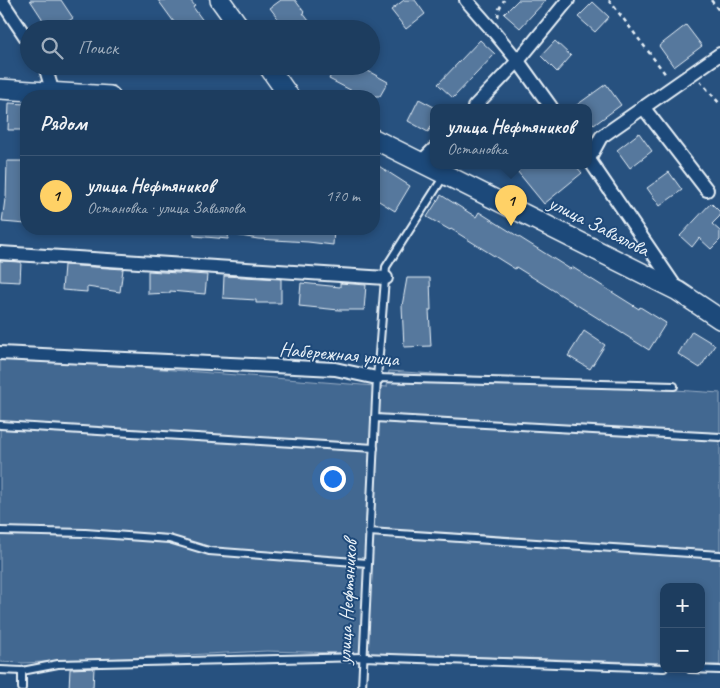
<!DOCTYPE html>
<html lang="ru">
<meta charset="utf-8">
<style>
:root{--surface:#1d3d5f;--page:#2a4868;--text:#f1f3f6;--muted:#a0aebd;--line:#3b5674;--accent:#ffd166}
body{margin:0;font-family:Caveat,sans-serif;background:var(--page);color:var(--text)}
.controls{position:absolute;right:15px;bottom:15px;display:grid;overflow:hidden;border-radius:10px;box-shadow:0 2px 8px #0003}
.controls button{width:45px;height:45px;display:grid;place-items:center;padding:0;border:0;border-bottom:1px solid var(--line);background:var(--surface);color:var(--text);font:25px sans-serif}
.you{position:absolute;left:332px;top:478px;width:18px;height:18px;margin:-12px;border:4px solid #fff;border-radius:50%;background:#1a73e8;box-shadow:0 0 0 8px #1a73e833}
.badge{display:grid;place-items:center;width:32px;height:32px;border-radius:50%;background:var(--accent);color:#111;font-size:16px;font-weight:700}
.pin{position:absolute;translate:-50% -41px;filter:drop-shadow(0 1px 2px #0008)}
.pin::after{content:'';position:absolute;top:26px;width:18px;height:15px;background:inherit;clip-path:polygon(0 0,100% 0,50% 100%)}
.popup{position:absolute;left:430px;top:104px;width:162px;height:65px;box-sizing:border-box;display:grid;place-content:center;border-radius:10px;background:var(--surface);filter:drop-shadow(0 1px 4px #0005);font-size:16px;white-space:nowrap;color:var(--muted)}
.popup b{font-size:19px;color:var(--text)}
.popup::after{content:'';position:absolute;left:50%;top:100%;margin-left:-10px;border:10px solid transparent;border-top-color:var(--surface)}
.list{margin:0;padding:0;list-style:none}
h2{display:flex;justify-content:space-between;align-items:center;height:65px;margin:0;padding:0 20px;font-size:21px}
h2 small{font-size:16px;font-weight:400;color:var(--muted)}
.list li{display:grid;grid-template-columns:32px 1fr auto;gap:15px;align-items:center;box-sizing:border-box;height:80px;padding:0 20px;border-top:1px solid var(--line)}
.list b{display:block;font-size:19px;white-space:nowrap}
.list p{margin:0;font-size:16px;white-space:nowrap;color:var(--muted)}
.list em{font-size:16px;font-style:normal;color:var(--muted)}
.icon{flex:none;width:28px;height:28px;fill:none;stroke:currentColor;stroke-width:2;stroke-linecap:round;stroke-linejoin:round}
.map{position:relative;flex:none;width:720px;height:688px;overflow:hidden}
.search{position:absolute;background:var(--surface);box-shadow:0 2px 8px #0003;left:20px;top:20px;width:360px;height:55px;display:flex;align-items:center;gap:12px;box-sizing:border-box;padding:0 18px;border-radius:28px;color:var(--muted);font-size:19px}
.panel{position:absolute;background:var(--surface);box-shadow:0 2px 8px #0003;left:20px;top:90px;width:360px;height:145px;border-radius:20px}
.map>svg:first-child{display:block}
.green{fill:#436891;stroke:#96acc4}
.building{fill:#57789d;stroke:#e8f1f8}
.lines{fill:none;stroke-linecap:round;stroke-linejoin:round}
.lane-casing{stroke:#e8f1f8;stroke-width:10}
.street-casing{stroke:#e8f1f8;stroke-width:16}
.secondary-casing{stroke:#e8f1f8;stroke-width:22}
.path{stroke:#e8f1f8;stroke-width:2.5;stroke-dasharray:4 4;stroke-linecap:butt}
.lane{stroke:#1f4a7a;stroke-width:6}
.street{stroke:#1f4a7a;stroke-width:12}
.secondary{stroke:#1f4a7a;stroke-width:19}
.labels{text-anchor:middle;dominant-baseline:central;stroke-width:4;stroke-linejoin:round;paint-order:stroke}
.street-label{font-size:20px;fill:#e8f1f8;stroke:#1f4a7a}
</style>
<div class="map">
<svg width="720" height="688" viewBox="0 0 720 688">
<rect width="100%" height="100%" fill="#27517f"/>
<filter id="ink" filterUnits="userSpaceOnUse"><feTurbulence type="fractalNoise" baseFrequency=".02" numOctaves="2"/><feDisplacementMap in="SourceGraphic" scale="10" xChannelSelector="R" yChannelSelector="G"/><feConvolveMatrix kernelMatrix="1 2 1 2 8 2 1 2 1" color-interpolation-filters="sRGB"/></filter>
<g filter="url(#ink)">
<!-- green -->
<polygon class="green" points="0,357 35,359 387,387 389,371 720,393 720,665 701,665 701,587 664,587 664,663 555,659 267,651 23,663 0,662"/>
<!-- building -->
<g class="building">
<polygon points="30,0 61,0 73,18 58,29 49,29"/>
<polygon points="158,0 190,0 195,6 193,7 209,29 179,29"/>
<polygon points="281,0 295,0 304,12 303,13 315,29 286,29 270,8"/>
<polygon points="404,0 415,0 425,14 406,29 391,10"/>
<polygon points="518,0 546,0 520,28 504,14"/>
<polygon points="593,2 609,17 595,32 578,17"/>
<polygon points="686,25 702,46 674,67 659,46"/>
<polygon points="480,40 495,54 453,98 438,84"/>
<polygon points="555,41 571,56 557,72 541,56"/>
<polygon points="335,66 359,66 388,82 380,96 362,96 329,79"/>
<polygon points="606,84 621,105 594,125 588,118 588,107 574,107"/>
<polygon points="419,99 434,107 434,122 428,132 408,121"/>
<polygon points="9,103 26,104 26,130 8,130"/>
<polygon points="639,133 652,151 630,168 617,150"/>
<polygon points="7,161 26,161 26,224 2,222 5,199 6,199"/>
<polygon points="374,163 410,186 395,211 374,198"/>
<polygon points="525,165 575,165 582,173 544,204 517,171"/>
<polygon points="669,172 682,190 660,206 647,188"/>
<polygon points="441,195 476,217 479,212 570,269 572,267 639,309 640,307 666,323 649,350 516,267 515,269 451,229 450,230 427,217"/>
<polygon points="711,203 720,212 720,216 712,224 720,231 720,240 711,249 699,238 692,247 680,236"/>
<polygon points="194,229 229,229 228,239 194,236"/>
<polygon points="229,229 334,229 333,245 308,242 258,239 229,234"/>
<polygon points="0,261 21,262 20,282 0,281"/>
<polygon points="64,265 123,269 120,292 87,287 87,292 62,290"/>
<polygon points="148,271 207,275 205,294 170,291 170,293 148,294"/>
<polygon points="224,276 281,279 281,303 256,303 256,300 223,298"/>
<polygon points="407,278 430,278 431,310 429,310 431,346 404,347 402,306"/>
<polygon points="301,283 340,287 340,283 366,285 364,310 339,310 299,306"/>
<polygon points="584,331 605,345 590,369 568,356"/>
<polygon points="692,331 715,345 700,368 678,354"/>
<polygon points="94,668 93,688 69,688 70,669"/>
</g>
<g class="lines">
<defs>
<g id="lane">
<polyline points="377,378 674,386"/>
<polyline points="375,418 720,437"/>
<polyline points="0,425 374,448"/>
<polyline points="0,531 85,533 169,539 209,551 368,563"/>
<polyline points="369,532 720,555"/>
<polyline points="690,669 720,670"/>
<polyline points="0,670 22,671 58,664 363,657 664,668"/>
<polyline points="22,688 22,671"/>
<polyline points="362,688 377,378 386,267 444,176"/>
</g>
<g id="street">
<polyline points="1,0 29,42"/>
<polyline points="466,0 495,33 518,61 551,107"/>
<polyline points="45,66 53,93"/>
<polyline points="474,107 518,61 568,0"/>
<polyline points="643,107 707,190"/>
<polyline points="588,158 677,289"/>
<polyline points="589,159 601,137 720,54"/>
<polyline points="421,162 434,149"/>
<polyline points="0,253 386,278"/>
<polyline points="0,353 335,369 377,378"/>
</g>
<g id="secondary">
<polyline points="220,0 241,29"/>
<polyline points="268,66 289,96"/>
<polyline points="0,89 110,96"/>
<polyline points="374,139 678,291 720,319"/>
</g>
</defs>
<!-- lane casing -->
<use href="#lane" class="lane-casing"/>
<!-- street casing -->
<use href="#street" class="street-casing"/>
<!-- secondary casing -->
<use href="#secondary" class="secondary-casing"/>
<!-- path -->
<g class="path">
<polyline points="609,0 667,76"/>
<polyline points="711,0 720,12"/>
<polyline points="498,17 499,9 504,0"/>
<polyline points="700,81 720,104"/>
</g>
<!-- lane -->
<use href="#lane" class="lane"/>
<!-- street -->
<use href="#street" class="street"/>
<!-- secondary -->
<use href="#secondary" class="secondary"/>
</g>
</g>
<g class="labels">
<!-- street labels -->
<g class="street-label">
<text transform="translate(599 226) rotate(27)">улица Завьялова</text>
<text transform="translate(339 354) rotate(5)">Набережная улица</text>
<text transform="translate(347 602) rotate(-87)">улица Нефтяников</text>
</g>
</g>
</svg>
<div class="controls">
<button>+</button>
<button>−</button>
</div>
<div class="you"></div>
<div class="pin badge" style="left:511px;top:226px">1</div>
<div class="popup"><b>улица Нефтяников</b>Остановка</div>
<div class="search"><svg class="icon" aria-label="search" viewBox="0 0 24 24"><circle cx="10" cy="10" r="6"/><path d="M15 15l6 6"/></svg>Поиск</div>
<section class="panel">
<h2>Рядом<small></small></h2>
<ul class="list">
<li><span class="badge">1</span><div><b>улица Нефтяников</b><p>Остановка · улица Завьялова</p></div><em>170 m</em></li>
</ul>
</section>
</div>
